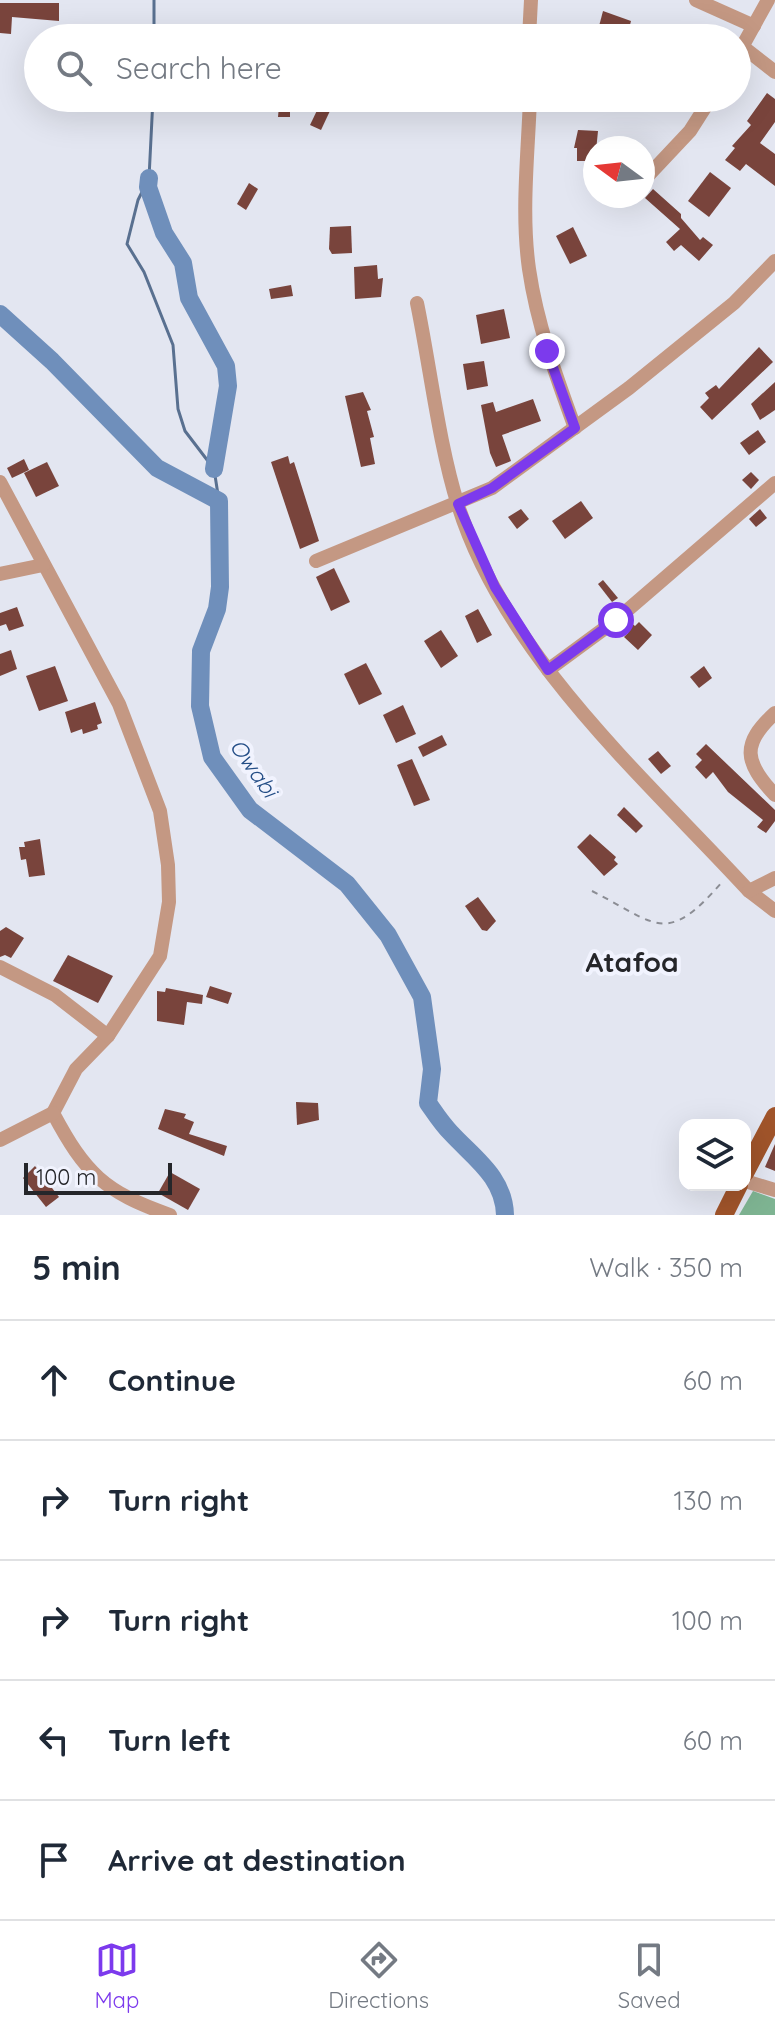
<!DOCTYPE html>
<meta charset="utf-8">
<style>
:root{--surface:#fff;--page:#f6f6f7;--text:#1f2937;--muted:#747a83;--line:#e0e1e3;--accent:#7c3aed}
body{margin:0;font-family:Quicksand,sans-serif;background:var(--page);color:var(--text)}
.controls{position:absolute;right:24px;bottom:24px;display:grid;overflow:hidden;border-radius:16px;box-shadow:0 8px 32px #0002}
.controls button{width:72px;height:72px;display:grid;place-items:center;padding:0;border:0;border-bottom:2px solid var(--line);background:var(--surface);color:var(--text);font:40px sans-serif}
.compass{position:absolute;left:583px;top:136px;width:72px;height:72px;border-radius:50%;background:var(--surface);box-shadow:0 8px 32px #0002;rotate:285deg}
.scale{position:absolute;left:24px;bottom:20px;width:148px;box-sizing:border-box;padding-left:8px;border:4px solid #25262a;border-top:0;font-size:22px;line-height:28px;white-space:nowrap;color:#25262a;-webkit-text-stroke:6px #f1f3fe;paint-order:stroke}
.stop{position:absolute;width:24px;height:24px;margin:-18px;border:6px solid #7c3aed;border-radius:50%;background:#fff}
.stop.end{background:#7c3aed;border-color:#fff;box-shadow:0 2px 8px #0008}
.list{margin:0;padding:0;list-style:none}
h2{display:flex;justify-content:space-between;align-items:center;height:104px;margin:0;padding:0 32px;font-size:34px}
h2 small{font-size:26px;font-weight:400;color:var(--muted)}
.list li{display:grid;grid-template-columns:52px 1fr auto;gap:24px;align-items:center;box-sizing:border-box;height:120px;padding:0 32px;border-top:2px solid var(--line)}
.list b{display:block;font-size:30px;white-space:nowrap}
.list em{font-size:26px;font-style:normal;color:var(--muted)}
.icon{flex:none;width:44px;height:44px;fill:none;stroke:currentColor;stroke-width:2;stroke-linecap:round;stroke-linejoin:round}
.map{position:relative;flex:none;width:775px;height:1215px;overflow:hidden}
.search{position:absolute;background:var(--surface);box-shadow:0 8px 32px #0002;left:24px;right:24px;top:24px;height:88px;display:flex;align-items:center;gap:20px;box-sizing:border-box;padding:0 28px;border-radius:44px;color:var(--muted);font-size:30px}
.sheet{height:704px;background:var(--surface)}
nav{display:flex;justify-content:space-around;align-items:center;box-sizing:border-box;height:112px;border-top:2px solid var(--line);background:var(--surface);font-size:22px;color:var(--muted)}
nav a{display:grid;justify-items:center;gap:4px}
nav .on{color:var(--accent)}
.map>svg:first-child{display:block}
.forest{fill:#7eb492}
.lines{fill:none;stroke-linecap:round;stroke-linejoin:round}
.stream{stroke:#597090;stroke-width:3}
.river{stroke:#6f8fbb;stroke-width:18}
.building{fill:#79443c}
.path{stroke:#8b8d94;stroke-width:2;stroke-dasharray:6 6;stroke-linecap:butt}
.minor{stroke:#c49883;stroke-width:14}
.major{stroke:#a0542a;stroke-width:18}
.route{stroke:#7c3aed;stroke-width:10}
.labels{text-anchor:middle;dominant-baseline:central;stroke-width:8;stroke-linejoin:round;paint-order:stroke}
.water-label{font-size:22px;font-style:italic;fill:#234d86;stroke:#f1f3fe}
.district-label{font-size:28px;font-weight:bold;fill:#25262a;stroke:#f1f3fe}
</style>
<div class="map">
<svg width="775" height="1215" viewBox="0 0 775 1215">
<rect width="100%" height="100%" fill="#e3e6f1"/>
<!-- forest -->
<polygon class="forest" points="753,1191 775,1199 775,1215 739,1215"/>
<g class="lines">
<!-- stream -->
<g class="stream">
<polyline points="154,38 154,0"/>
<polyline points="153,98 149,178 138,200 127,244 144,272 173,345 178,409 185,431 214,469 219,501"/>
</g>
<!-- river -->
<g class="river">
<polyline points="149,178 148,187 164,233 183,263 189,298 226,366 228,386 214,469"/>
<path d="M 0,314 L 52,361 L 157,468 L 219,501 L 220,587 L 217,609 L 201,651 L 200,706 L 212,757 L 250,810 L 347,884 L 388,935 L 422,997 L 432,1069 L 428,1103 C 435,1113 442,1124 451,1133 C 474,1158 504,1177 505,1215"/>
</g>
</g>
<!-- building -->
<g class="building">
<polygon points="0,3 59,3 59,21 12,17 11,34 0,33"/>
<polygon points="603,11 631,21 627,37 598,30"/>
<polygon points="495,25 514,25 514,38 496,38"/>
<polygon points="767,93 775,99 775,122 760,143 775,154 775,186 746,164 740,171 725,160 735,148 732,146 751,125 747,121"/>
<polygon points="323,98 336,98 321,130 310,125"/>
<polygon points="279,106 290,106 290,117 278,117"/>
<polygon points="578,130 598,131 595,161 577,161 577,148 574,148"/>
<polygon points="710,172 731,188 709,217 688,201"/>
<polygon points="249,183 258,189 246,210 237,204"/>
<polygon points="653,189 681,214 681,218 700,240 703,237 713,245 699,261 681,245 674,251 666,242 680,229 645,198"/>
<polygon points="351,226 352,253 332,254 329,249 330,227"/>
<polygon points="573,227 587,256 570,264 556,236"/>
<polygon points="377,265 378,279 383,278 381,297 355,299 354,267"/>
<polygon points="291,285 293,296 271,299 269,289"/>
<polygon points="504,309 510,338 481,344 476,315"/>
<polygon points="759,347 773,362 712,420 700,407 709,398 705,393 716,385 719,389"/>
<polygon points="484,361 488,386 467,390 463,364"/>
<polygon points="775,382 775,410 760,420 751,404"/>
<polygon points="363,392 371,410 367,411 374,437 370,438 375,464 361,467 345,396"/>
<polygon points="533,399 541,421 502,435 511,461 496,467 490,453 481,405 493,402 496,412"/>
<polygon points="758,430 766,442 749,455 740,443"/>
<polygon points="288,456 290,464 294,462 319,541 300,549 271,462"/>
<polygon points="24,459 29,470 12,478 7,468"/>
<polygon points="47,462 59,486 36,497 24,473"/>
<polygon points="751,472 759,480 751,489 742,480"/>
<polygon points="581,501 593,518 565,539 552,521"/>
<polygon points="521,509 529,519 517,529 508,517"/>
<polygon points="760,509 767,518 756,527 749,519"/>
<polygon points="334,568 350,602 331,611 316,577"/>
<polygon points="603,580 618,598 612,602 598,584"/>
<polygon points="17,607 24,626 9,631 6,624 0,626 0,613"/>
<polygon points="478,609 492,635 477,643 465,616"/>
<polygon points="630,622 635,626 639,622 652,635 638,650 624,637 628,633 623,629"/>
<polygon points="441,630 458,656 441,668 424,641"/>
<polygon points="11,650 17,669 0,676 0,654"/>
<polygon points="366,663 382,694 359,705 344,674"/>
<polygon points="55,666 68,701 39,711 26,676"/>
<polygon points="704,666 712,678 699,688 690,677"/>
<polygon points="95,702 102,723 97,725 98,729 83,734 82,729 71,733 65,712"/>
<polygon points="403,705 416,734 396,743 383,715"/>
<polygon points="442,735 447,745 423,757 418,747"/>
<polygon points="706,744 775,810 775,821 766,833 757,827 763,820 728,792 713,772 706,779 695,767 702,760 696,754"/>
<polygon points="658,751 671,766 661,774 648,759"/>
<polygon points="412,759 430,800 414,806 397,765"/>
<polygon points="624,807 643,826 636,833 617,815"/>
<polygon points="590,834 616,857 614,860 618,864 604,876 577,847"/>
<polygon points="40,839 45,875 29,877 26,859 21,860 19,847 25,847 24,842"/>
<polygon points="478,897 496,921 487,931 482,930 465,906"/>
<polygon points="6,927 24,938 11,958 5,955 0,957 0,931"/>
<polygon points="68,955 113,976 98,1003 53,981"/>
<polygon points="210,986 232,993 228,1004 206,997"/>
<polygon points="166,988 203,995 202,1004 187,1002 184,1025 157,1021 157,991 165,992"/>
<polygon points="296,1102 318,1103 319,1120 297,1125"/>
<polygon points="165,1109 186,1114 184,1118 194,1122 189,1134 227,1146 224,1156 158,1129"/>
<polygon points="775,1144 775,1171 765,1167"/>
<polygon points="35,1166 59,1197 46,1207 23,1178"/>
<polygon points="170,1172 200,1189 188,1210 158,1193"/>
</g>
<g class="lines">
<!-- path -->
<path class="path" d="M 592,891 C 657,924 666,947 722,882"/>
<!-- minor -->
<g class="minor">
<polyline points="696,0 754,26"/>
<polyline points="529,38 531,0"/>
<polyline points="743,47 775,72"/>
<polyline points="737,56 768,0"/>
<path d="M 530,98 C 528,155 521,212 529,269 C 537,324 556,376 575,428"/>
<polyline points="643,181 690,131 711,98"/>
<path d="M 417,303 C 430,366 439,445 458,505 C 505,656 645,778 749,891 L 775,911"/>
<path d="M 0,482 L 119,704 L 160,811 L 168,865 L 169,902 L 160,956 L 108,1036 L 76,1069 L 53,1113 C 85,1173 104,1192 170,1215"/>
<polyline points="316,561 492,488 629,388 734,303 775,261"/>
<polyline points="0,574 43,565"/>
<polyline points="548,670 616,620 775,483"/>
<path d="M 775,713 C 741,744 744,762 775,795"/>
<polyline points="749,891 775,878"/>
<polyline points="0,967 55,995 108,1036"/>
<polyline points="0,1140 53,1113"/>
<polyline points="745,1181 775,1190"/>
</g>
<!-- major -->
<g class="major">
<polyline points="745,1173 775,1116"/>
<polyline points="724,1215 739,1185"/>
</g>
</g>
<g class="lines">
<!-- route -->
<polyline class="route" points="547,351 575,428 492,488 458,504 495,587 548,670 616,620"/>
</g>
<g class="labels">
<!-- water labels -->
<g class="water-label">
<text transform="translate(254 768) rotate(55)">Owabi</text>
</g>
<!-- district labels -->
<g class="district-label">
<text x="632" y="961">Atafoa</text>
</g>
</g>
</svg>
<div class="controls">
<button><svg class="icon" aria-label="layers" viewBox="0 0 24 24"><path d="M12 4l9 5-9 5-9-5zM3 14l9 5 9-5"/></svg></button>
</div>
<svg class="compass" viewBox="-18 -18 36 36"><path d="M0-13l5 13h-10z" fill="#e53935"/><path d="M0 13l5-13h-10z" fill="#747a83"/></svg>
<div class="scale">100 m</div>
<div class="stop" style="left:616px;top:620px"></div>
<div class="stop end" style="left:547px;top:351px"></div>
<div class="search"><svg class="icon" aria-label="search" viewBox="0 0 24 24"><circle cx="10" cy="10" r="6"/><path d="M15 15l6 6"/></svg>Search here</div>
</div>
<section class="sheet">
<h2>5 min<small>Walk · 350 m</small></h2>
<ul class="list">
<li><svg class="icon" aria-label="ahead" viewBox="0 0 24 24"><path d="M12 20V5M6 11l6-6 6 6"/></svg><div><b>Continue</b></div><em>60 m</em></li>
<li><svg class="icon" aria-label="right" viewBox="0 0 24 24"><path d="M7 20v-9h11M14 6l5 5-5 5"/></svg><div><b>Turn right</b></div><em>130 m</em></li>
<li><svg class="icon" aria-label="right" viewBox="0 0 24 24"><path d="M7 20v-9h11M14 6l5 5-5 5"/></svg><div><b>Turn right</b></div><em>100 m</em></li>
<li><svg class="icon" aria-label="left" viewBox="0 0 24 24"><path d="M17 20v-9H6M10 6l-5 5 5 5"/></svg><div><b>Turn left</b></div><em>60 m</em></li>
<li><svg class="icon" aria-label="arrive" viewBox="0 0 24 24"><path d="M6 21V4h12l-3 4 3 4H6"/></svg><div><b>Arrive at destination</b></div></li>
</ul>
</section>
<nav>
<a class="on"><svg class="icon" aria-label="map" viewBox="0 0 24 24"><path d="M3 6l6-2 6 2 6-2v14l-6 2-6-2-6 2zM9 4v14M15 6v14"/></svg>Map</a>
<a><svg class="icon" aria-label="directions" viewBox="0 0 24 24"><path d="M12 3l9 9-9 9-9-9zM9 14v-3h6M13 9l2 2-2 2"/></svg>Directions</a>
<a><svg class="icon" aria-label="saved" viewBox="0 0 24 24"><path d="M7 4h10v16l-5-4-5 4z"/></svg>Saved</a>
</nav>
